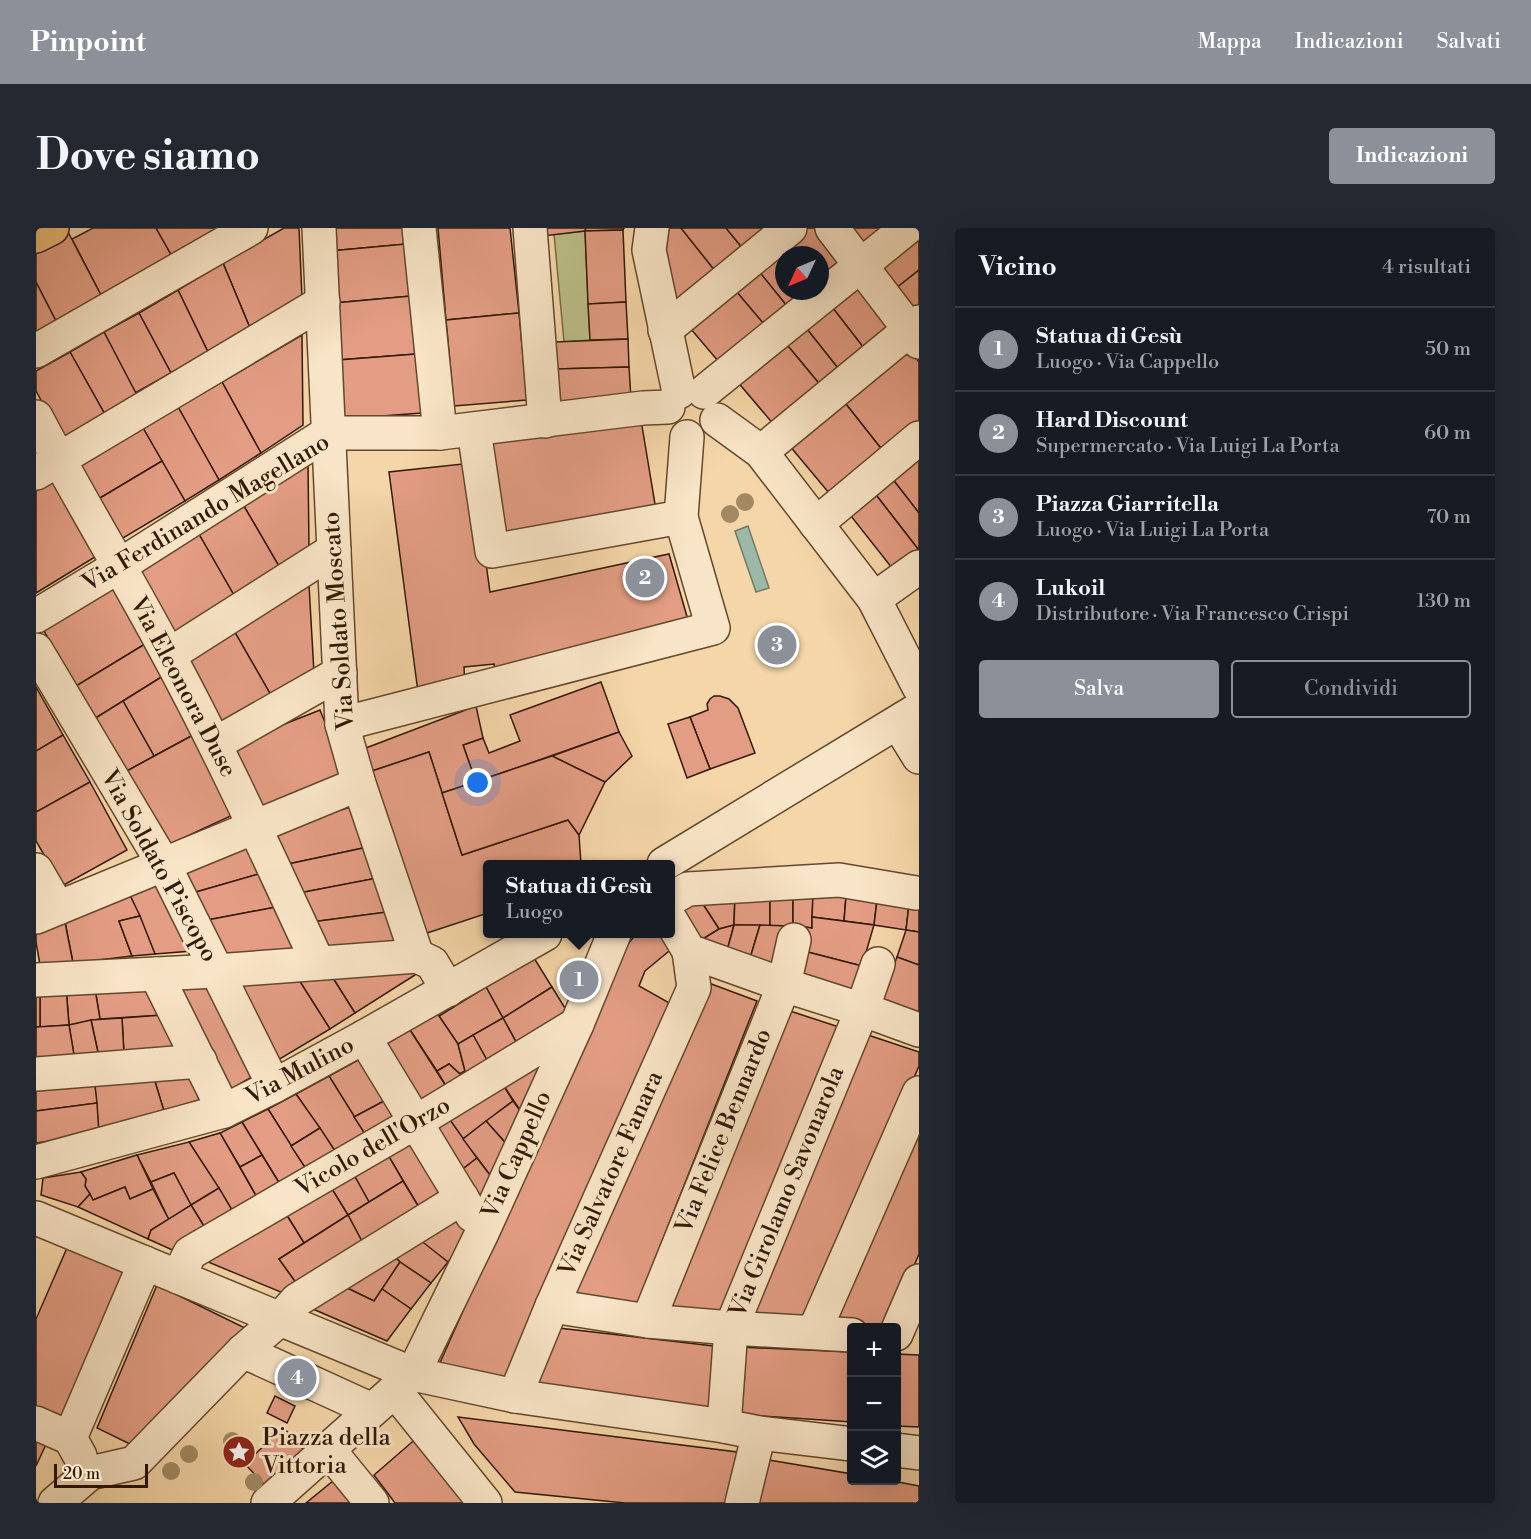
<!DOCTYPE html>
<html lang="it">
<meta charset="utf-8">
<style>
:root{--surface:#171b24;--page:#242831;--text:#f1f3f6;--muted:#9ea1a6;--line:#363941;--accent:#8c9099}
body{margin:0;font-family:"Libre Bodoni",serif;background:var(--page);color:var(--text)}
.controls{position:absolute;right:18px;bottom:18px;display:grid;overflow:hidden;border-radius:6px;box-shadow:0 6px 24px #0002}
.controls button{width:54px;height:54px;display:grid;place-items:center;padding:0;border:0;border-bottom:2px solid var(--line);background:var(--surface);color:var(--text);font:30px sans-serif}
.compass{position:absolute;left:739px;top:18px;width:54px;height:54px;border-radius:50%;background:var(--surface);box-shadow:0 6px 24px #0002;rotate:226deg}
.scale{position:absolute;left:18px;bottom:15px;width:94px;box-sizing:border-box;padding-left:6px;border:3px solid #331901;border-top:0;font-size:16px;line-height:21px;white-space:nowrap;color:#331901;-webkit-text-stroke:4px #f8e4c6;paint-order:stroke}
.you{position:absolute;left:442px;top:555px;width:21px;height:21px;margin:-15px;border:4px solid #fff;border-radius:50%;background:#1a73e8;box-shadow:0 0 0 9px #1a73e833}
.badge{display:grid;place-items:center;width:39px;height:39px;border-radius:50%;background:var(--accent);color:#fff;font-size:20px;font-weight:700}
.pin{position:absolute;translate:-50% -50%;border:3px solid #fff;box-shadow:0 2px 6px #0006}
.popup{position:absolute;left:447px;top:632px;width:192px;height:78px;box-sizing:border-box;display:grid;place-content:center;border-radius:6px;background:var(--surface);filter:drop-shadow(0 2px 4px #0005);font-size:20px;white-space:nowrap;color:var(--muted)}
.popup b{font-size:22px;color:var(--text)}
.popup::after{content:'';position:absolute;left:50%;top:100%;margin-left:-12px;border:12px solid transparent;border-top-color:var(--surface)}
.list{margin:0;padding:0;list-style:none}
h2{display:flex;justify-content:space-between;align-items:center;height:78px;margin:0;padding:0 24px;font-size:26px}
h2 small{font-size:20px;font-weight:400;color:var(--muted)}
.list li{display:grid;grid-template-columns:39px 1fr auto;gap:18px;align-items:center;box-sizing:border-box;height:84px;padding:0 24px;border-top:2px solid var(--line)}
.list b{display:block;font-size:22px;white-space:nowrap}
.list p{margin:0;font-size:20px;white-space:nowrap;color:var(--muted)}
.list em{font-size:20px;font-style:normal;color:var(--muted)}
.actions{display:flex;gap:12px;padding:18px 24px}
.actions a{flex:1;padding:14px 0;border:2px solid var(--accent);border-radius:6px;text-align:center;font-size:21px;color:var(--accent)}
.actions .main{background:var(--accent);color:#fff}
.icon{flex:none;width:33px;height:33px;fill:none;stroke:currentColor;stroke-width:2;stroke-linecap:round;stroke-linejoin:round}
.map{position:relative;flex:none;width:883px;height:1275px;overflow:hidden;border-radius:6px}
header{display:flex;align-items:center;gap:36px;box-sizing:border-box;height:84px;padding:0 30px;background:var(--accent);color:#fff}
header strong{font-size:28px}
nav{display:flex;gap:33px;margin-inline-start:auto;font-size:21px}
.intro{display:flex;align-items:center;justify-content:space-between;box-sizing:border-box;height:144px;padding:0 36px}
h1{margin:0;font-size:42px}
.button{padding:15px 27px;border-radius:6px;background:var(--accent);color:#fff;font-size:21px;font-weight:700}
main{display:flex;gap:36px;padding:0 36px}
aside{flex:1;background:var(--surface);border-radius:6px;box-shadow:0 6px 24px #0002}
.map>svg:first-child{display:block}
.green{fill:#bbbe88;stroke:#776c44;stroke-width:1.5}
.water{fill:#9cb9a7;stroke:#727965;stroke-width:1.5}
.building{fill:#e39d84;stroke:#331901;stroke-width:1.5}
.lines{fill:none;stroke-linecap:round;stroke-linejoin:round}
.minor-casing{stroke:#64482b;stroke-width:36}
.major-casing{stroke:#331901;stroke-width:36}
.minor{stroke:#f8e4c6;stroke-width:33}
.major{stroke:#eabb74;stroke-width:33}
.tree{fill:#a18a63}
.labels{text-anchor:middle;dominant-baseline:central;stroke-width:6;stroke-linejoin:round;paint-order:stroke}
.street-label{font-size:24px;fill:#331901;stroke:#f8e4c6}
.poi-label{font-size:24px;fill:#331901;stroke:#f8e4c6;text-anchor:start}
</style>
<header>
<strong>Pinpoint</strong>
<nav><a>Mappa</a><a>Indicazioni</a><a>Salvati</a></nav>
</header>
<div class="intro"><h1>Dove siamo</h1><a class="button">Indicazioni</a></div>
<main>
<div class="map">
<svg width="883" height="1275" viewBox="0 0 883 1275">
<rect width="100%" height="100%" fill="#f5d6a8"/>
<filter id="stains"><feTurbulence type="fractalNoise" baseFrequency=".00333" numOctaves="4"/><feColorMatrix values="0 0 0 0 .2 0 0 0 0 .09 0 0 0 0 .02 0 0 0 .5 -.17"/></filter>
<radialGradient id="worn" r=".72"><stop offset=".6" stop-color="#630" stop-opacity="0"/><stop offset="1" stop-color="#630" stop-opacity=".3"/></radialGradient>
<!-- green -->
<polygon class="green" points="549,3 554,112 528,114 518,6"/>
<!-- water -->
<polygon class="water" points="712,298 733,360 720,364 699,303"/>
<!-- building -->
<g class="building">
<polygon points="57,0 120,0 137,30 67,71 36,11"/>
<polygon points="120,0 188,0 137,30"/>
<polygon points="248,0 263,0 266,70 214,100 187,35"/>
<polygon points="292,0 368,0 370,16 294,23"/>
<polygon points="402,0 474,0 483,85 410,92"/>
<polygon points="506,0 550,0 549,3 507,8"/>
<polygon points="550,0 588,0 587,2 549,3"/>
<polygon points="634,0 645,0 680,44 639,79 622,10"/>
<polygon points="645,0 690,0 708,22 680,44"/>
<polygon points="690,0 727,0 730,5 708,22"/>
<polygon points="763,0 778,0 810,40 784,61 784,27 748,27 748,63 781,63 755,83 717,36"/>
<polygon points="810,0 858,0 829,24"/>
<polygon points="31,2 67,71 21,95 0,54 0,19"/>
<polygon points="587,2 590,74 552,76 549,3"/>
<polygon points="883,4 883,42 859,61 841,38"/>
<polygon points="370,16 375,68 298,75 294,23"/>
<polygon points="187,35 214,100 172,124 142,62"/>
<polygon points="717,36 755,83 733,102 694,56"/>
<polygon points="883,42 883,82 879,86 859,61"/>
<polygon points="0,54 21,95 0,107"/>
<polygon points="819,55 857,102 831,124 793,75"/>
<polygon points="694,56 733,102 688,140 649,94"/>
<polygon points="142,62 172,124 135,145 103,85"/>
<polygon points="375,68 380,126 302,132 298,75"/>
<polygon points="590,74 592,111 554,112 552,76"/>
<polygon points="793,75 831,124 805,144 767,96"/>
<polygon points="103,85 135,145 99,165 68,104"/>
<polygon points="483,85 491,172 418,178 410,92"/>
<polygon points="767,96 805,144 786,159 747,112"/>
<polygon points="68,104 103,171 71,190 34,124"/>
<polygon points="266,107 267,197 225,225 186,154"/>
<polygon points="592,111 593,139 520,141 519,114"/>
<polygon points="747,112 786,159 739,198 700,152"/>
<polygon points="867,114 883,134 883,203 851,228 802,166"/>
<polygon points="34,124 71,190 28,214 0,163 0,143"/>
<polygon points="380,126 386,185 306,191 302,132"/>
<polygon points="593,139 595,171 522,174 520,141"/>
<polygon points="186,154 225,225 183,252 142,179"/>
<polygon points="802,166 851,228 798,271 748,211"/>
<polygon points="142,179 183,252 149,273 107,200"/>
<polygon points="604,186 620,282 470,307 454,212"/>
<polygon points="107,200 126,233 59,273 40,240"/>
<polygon points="883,227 883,285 855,249"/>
<polygon points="126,233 149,273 82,313 59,273"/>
<polygon points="272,234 273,322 244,340 205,273"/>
<polygon points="436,235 454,364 633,326 652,392 460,447 458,436 428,439 429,458 382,464 353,244"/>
<polygon points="855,249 883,285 883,320 882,321 837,263"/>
<polygon points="17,253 59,329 0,365 0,263"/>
<polygon points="837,263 882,321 856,340 811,283"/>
<polygon points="205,273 244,340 199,369 160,301"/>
<polygon points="160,301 199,369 137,409 95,339"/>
<polygon points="76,354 109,416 40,458 5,398"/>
<polygon points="273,357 278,445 236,469 197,401"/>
<polygon points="197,401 236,469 187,497 148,429"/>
<polygon points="109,416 127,448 58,491 40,458"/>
<polygon points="127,448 159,506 118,528 87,473"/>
<polygon points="565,454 583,504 440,554 427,517 447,510 453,525 484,513 474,487"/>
<polygon points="0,459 27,507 0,523"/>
<polygon points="678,468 684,468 693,471 702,480 719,525 674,541 654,489 672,482 671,476 674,471"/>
<polygon points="87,473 118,528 89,544 58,491"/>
<polygon points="440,478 447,510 427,517 440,554 406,565 393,524 330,545 322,523"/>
<polygon points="284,482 310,547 224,581 198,516"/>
<polygon points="654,489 674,541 651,550 632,496"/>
<polygon points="583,504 596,528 569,554 516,528"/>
<polygon points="159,506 199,586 132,617 89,544"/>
<polygon points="27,507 54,554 0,584 0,523"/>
<polygon points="393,524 426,627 532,592 543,607 545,636 452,636 452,685 385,707 330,545"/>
<polygon points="516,528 569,554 543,607 532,592 426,627 406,565"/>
<polygon points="54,554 91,622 26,658 0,613 0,584"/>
<polygon points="318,578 332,619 252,636 239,602"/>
<polygon points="215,618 226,645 153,666 142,643"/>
<polygon points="332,619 341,650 263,665 252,636"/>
<polygon points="226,645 240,679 166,693 153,666"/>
<polygon points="124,649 156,723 119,726 91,661"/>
<polygon points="341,650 351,684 275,694 263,665"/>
<polygon points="91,661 104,688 83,693 96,728 37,735 28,689"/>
<polygon points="699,666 698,697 683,701 663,670"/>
<polygon points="699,666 734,667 734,698 698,697"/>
<polygon points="757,666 757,698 734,698 734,667"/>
<polygon points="757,666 777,666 776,700 757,698"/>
<polygon points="777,666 810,668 808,693 776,689"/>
<polygon points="810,668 841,672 838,697 808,693"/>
<polygon points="663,670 683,701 657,717 638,685"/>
<polygon points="841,672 873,676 870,702 838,697"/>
<polygon points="873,676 883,677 883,704 870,702"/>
<polygon points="240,679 261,724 184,731 166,693"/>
<polygon points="351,684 363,719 285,724 275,694"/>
<polygon points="104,688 119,726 96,728 83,693"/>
<polygon points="28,689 37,735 4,737 0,714 0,699"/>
<polygon points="776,689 838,697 826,738 764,722 770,699 776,700"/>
<polygon points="698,697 689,730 657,717 683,701"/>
<polygon points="698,697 724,697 712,737 689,730"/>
<polygon points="724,697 752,698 738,744 712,737"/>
<polygon points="870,702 883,704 883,737 861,729"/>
<polygon points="600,706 626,706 638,719 609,743 603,758 637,777 471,1156 403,1137 588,721"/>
<polygon points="764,722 826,738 817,771 755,754"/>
<polygon points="861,729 883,737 883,792 843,776"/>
<polygon points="498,730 516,759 467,790 450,759"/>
<polygon points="290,739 380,741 379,747 319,785"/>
<polygon points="290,739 319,785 294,801 256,741"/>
<polygon points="256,741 294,801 237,835 193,749"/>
<polygon points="106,750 127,787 64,791 58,755"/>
<polygon points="177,753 224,844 192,863 138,755"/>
<polygon points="670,754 721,773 600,1079 540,1065"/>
<polygon points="58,755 64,791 33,797 30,759"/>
<polygon points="30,759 33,797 4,799 4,762"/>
<polygon points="450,759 467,790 422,816 403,788"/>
<polygon points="516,759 537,793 485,823 467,790"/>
<rect x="0" y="762" width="4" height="37"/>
<polygon points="751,782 806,800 688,1086 626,1078"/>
<polygon points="401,785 422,816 429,843 424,846 413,836 401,843 374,802"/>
<polygon points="127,787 150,824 88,826 86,790"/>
<polygon points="86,790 88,826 63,829 55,792"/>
<polygon points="467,790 485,823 456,841 437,807"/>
<polygon points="55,792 63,829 39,833 33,797"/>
<polygon points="33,797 39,833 0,837 0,799"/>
<polygon points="374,802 415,866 382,886 342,821"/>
<polygon points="826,805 883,824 883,838 773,1093 711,1088"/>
<polygon points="437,807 456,841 415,866 401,843 413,836 424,846 429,843 422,816"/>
<polygon points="516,825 488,888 464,852"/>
<polygon points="324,831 348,873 318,889 293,848"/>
<polygon points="153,845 169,870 128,883 117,847"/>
<polygon points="117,847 128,883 63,906 58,849"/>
<polygon points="293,848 335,915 305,932 260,866"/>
<polygon points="58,849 61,875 0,883 0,854"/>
<polygon points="464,852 477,873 427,911 407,882"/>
<polygon points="260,866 284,900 255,918 232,881"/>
<polygon points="348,873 364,898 335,915 318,889"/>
<polygon points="477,873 488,888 474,920 450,893"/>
<polygon points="61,875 63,906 0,915 0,883"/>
<polygon points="883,879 883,1026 852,1100 790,1093"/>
<polygon points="232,881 276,950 250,966 206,894"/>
<polygon points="407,882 441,930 419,947 386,897"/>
<polygon points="450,893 474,920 460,955 427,911"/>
<polygon points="206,894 226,927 204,939 184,905"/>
<polygon points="284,900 305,932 276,950 255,918"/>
<polygon points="184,905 226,978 202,992 153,914"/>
<polygon points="376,913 411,971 387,986 352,927"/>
<polygon points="153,914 183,960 155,977 138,945 115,954 101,927"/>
<polygon points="101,927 117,961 94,971 89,959 57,972 49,958 50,951 45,944"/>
<polygon points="226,927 250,966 226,978 204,939"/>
<polygon points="352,927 367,953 333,974 318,947"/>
<polygon points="441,930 460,955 447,991 419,947"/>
<polygon points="45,944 50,951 49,958 54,966 42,979 5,967 7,950"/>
<polygon points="138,945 155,977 133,992 115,954"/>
<polygon points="318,947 333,974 312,987 296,961"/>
<polygon points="367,953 387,986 330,1021 312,987"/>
<polygon points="89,959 94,971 117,961 133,992 115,1002 112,1011 42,979 54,966 57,972"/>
<polygon points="183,960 202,992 174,1008 155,977"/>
<polygon points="296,961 312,987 268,1015 247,981"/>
<polygon points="155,977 174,1008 143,1025 112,1011 115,1002"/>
<polygon points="247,981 268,1015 243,1031 264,1060 252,1067 160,1029"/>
<polygon points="312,987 330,1021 264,1060 243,1031"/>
<polygon points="424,992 433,1008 412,1034 383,1012 399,999"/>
<polygon points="374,1004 412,1034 395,1055 364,1034 353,1023"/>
<polygon points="31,1020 91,1046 27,1192 0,1180 0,1091"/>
<polygon points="353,1023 364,1034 338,1073 303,1056"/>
<polygon points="364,1034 395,1055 375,1081 346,1061"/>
<polygon points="303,1056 338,1073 346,1061 375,1081 351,1113 270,1078"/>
<polygon points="121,1057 213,1102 96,1217 61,1200"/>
<polygon points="514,1099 686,1119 679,1183 490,1160"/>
<polygon points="702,1119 816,1124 816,1194 698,1186"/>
<polygon points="860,1126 883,1127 883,1199 860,1198"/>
<polygon points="239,1168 259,1178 251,1195 231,1185"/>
<polygon points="422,1189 709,1225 698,1275 589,1275 479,1264 438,1216"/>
<polygon points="247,1199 276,1231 238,1267 209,1236"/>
<polygon points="0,1206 12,1212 0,1238"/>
<polygon points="383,1208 436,1275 359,1275 338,1247"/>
<polygon points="727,1231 816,1246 816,1252 852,1252 883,1258 883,1275 718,1275"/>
<polygon points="303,1248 326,1275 270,1275"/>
</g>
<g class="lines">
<defs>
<g id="minor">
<polyline points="283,0 306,496 323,556 381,728 396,735 412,762"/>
<polyline points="383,0 404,205"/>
<polyline points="494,0 509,193"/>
<polyline points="616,0 613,22 643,164"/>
<polyline points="796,0 883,114"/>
<polyline points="629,102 754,0"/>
<polyline points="0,123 215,0"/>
<polyline points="668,164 871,0"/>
<path d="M 0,189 C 42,269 90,347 133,428 C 187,528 234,632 282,735"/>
<polyline points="681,192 725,224 838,371 883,459"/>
<polyline points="438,202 456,323 645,289"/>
<polyline points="725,224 883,94"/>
<polyline points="0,245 287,74"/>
<polyline points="780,296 883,210"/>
<polyline points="838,371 883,339"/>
<polyline points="0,388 83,338 292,205 404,205 607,180 632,179"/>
<polyline points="0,422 128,637 238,858"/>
<polyline points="133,427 298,322"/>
<polyline points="862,495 883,529"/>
<polyline points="306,496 677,400 645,289 651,209"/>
<polyline points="179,516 304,445"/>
<polyline points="628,636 883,481"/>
<polyline points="0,642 22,680"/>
<polyline points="634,671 652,661 803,652 880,665"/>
<polyline points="0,689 323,556"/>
<polyline points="634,691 653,723 748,757 842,787 883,802"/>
<polyline points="120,746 188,883"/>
<polyline points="0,752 180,743 381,728"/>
<polyline points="328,809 436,987"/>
<polyline points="0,846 164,833"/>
<polyline points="0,934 188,883 238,858 328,809 509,706"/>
<polyline points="0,990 377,1146 479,1168 688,1198 723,1205 816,1216"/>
<polyline points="142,1049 154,1025 380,894 541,796"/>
<polyline points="516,1078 612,1093 695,1100 816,1107"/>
<polyline points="612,1093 748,757 758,712"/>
<polyline points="778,1104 883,865"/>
<polyline points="860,1106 883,1053"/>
<polyline points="207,1123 336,1182"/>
<polyline points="359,1163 449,1275"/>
<polyline points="479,1168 516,1078 658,760 653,723"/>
<polyline points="0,1195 34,1210 44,1228"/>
<polyline points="688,1198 695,1100 826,782 842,736"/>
<polyline points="34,1210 109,1035"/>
<polyline points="292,1221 336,1275"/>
<polyline points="860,1222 883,1225"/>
<polyline points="19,1275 54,1245 98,1235 207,1123 244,1091 261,1072 426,970"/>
<polyline points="232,1275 377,1146 446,1005 541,796 578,706"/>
<polyline points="706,1275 723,1205"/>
</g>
<polyline id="major" points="0,8 16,0"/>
</defs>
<!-- minor casing -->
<use href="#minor" class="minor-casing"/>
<!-- major casing -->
<use href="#major" class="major-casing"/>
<!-- minor -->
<use href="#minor" class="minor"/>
<!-- major -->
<use href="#major" class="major"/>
</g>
<!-- trees -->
<g class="tree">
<circle cx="709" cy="274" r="9"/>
<circle cx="694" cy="286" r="9"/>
<circle cx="196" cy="1213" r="9"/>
<circle cx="153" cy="1226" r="9"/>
<circle cx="135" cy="1243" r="9"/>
<circle cx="218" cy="1254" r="9"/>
</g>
<!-- icons -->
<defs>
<symbol id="sight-disc" viewBox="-11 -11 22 22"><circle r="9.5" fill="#8f2418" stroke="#f8e4c6"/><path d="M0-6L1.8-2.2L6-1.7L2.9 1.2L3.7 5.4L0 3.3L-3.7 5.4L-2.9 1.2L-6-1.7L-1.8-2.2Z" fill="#fff"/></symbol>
</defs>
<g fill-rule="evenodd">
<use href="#sight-disc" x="184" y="1205" width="38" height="38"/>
</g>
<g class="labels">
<!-- street labels -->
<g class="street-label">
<text transform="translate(170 285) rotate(-31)">Via Ferdinando Magellano</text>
<text transform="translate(303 393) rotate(-94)">Via Soldato Moscato</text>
<text transform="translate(147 459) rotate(62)">Via Eleonora Duse</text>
<text transform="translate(123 638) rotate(61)">Via Soldato Piscopo</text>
<text transform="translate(264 843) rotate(-28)">Via Mulino</text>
<text transform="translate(688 903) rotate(-68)">Via Felice Bennardo</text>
<text transform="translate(337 919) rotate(-30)">Vicolo dell'Orzo</text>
<text transform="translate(481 927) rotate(-66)">Via Cappello</text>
<text transform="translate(575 946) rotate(-66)">Via Salvatore Fanara</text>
<text transform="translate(751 964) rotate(-68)">Via Girolamo Savonarola</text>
</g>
<!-- poi labels -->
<g class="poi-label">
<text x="226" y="1210">Piazza della<tspan x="226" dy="28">Vittoria</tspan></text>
</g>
</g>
<rect width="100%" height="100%" filter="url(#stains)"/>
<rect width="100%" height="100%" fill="url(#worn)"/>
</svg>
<div class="controls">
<button>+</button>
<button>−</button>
<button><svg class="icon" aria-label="layers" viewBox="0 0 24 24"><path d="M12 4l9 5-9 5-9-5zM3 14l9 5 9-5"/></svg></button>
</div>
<svg class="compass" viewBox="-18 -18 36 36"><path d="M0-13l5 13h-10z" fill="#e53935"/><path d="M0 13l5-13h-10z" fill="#9ea1a6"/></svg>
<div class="scale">20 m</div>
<div class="you"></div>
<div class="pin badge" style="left:543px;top:752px">1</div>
<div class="popup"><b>Statua di Gesù</b>Luogo</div>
<div class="pin badge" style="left:609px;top:350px">2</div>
<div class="pin badge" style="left:741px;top:417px">3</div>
<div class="pin badge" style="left:261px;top:1150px">4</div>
</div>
<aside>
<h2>Vicino<small>4 risultati</small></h2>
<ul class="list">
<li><span class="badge">1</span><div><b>Statua di Gesù</b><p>Luogo · Via Cappello</p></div><em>50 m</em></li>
<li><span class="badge">2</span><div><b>Hard Discount</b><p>Supermercato · Via Luigi La Porta</p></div><em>60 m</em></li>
<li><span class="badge">3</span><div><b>Piazza Giarritella</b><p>Luogo · Via Luigi La Porta</p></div><em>70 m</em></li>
<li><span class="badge">4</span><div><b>Lukoil</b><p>Distributore · Via Francesco Crispi</p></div><em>130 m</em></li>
</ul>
<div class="actions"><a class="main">Salva</a><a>Condividi</a></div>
</aside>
</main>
